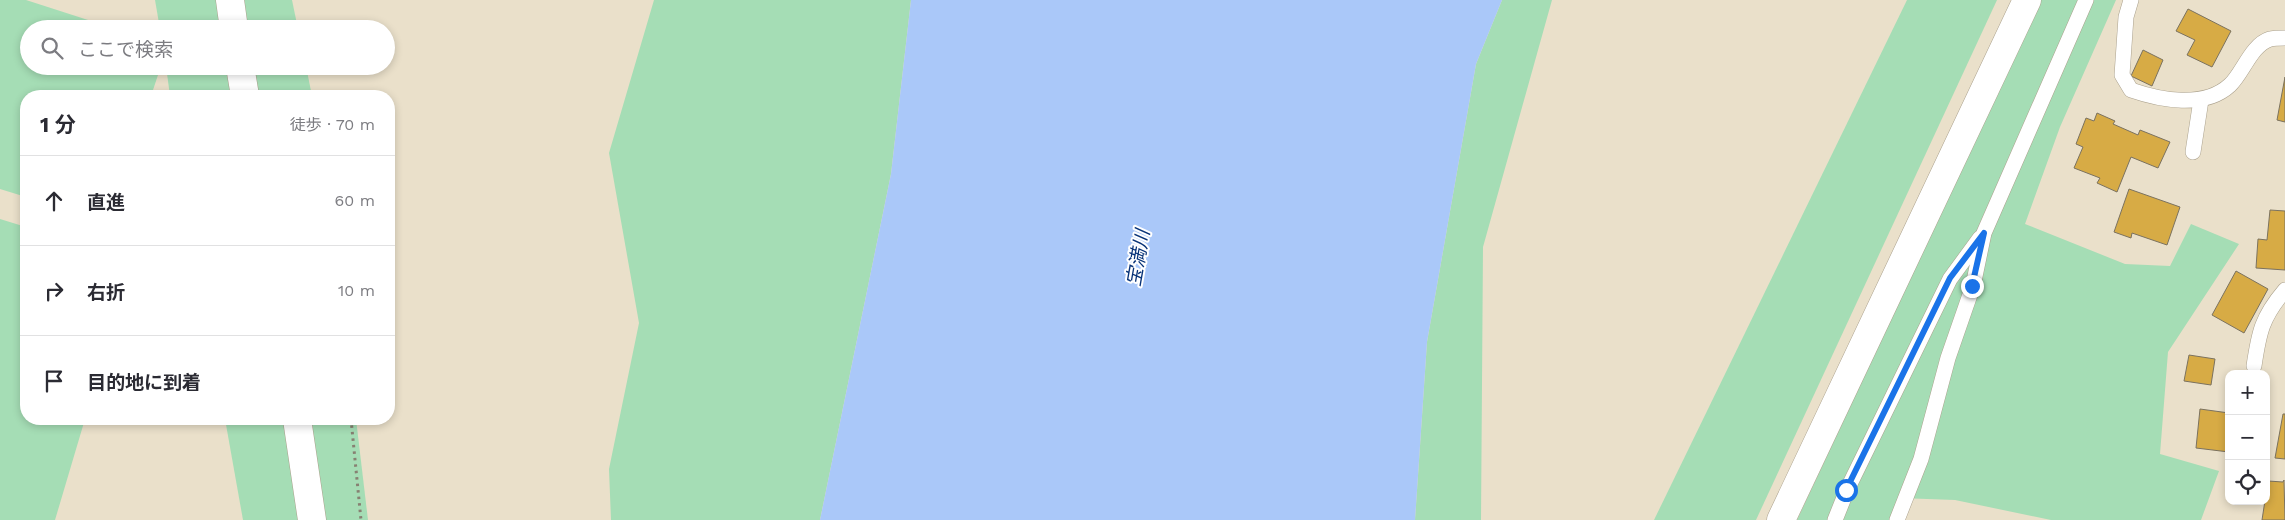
<!DOCTYPE html>
<html lang="ja">
<meta charset="utf-8">
<style>
:root{--surface:#fff;--page:#f2f2f3;--text:#2b2b33;--muted:#7c7c81;--line:#e1e1e2}
body{margin:0;font-family:"Work Sans","Noto Sans JP",sans-serif;background:var(--page);color:var(--text)}
.controls{position:absolute;right:15px;bottom:15px;display:grid;overflow:hidden;border-radius:10px;box-shadow:0 2px 8px #0003}
.controls button{width:45px;height:45px;display:grid;place-items:center;padding:0;border:0;border-bottom:1px solid var(--line);background:var(--surface);color:var(--text);font:25px sans-serif}
.stop{position:absolute;width:15px;height:15px;margin:-11px;border:4px solid #1a73e8;border-radius:50%;background:#fff}
.stop.end{background:#1a73e8;border-color:#fff;box-shadow:0 1px 5px #0008}
.list{margin:0;padding:0;list-style:none}
h2{display:flex;justify-content:space-between;align-items:center;height:65px;margin:0;padding:0 20px;font-size:21px}
h2 small{font-size:16px;font-weight:400;color:var(--muted)}
.list li{display:grid;grid-template-columns:32px 1fr auto;gap:15px;align-items:center;box-sizing:border-box;height:90px;padding:0 20px;border-top:1px solid var(--line)}
.list b{display:block;font-size:19px;white-space:nowrap}
.list em{font-size:16px;font-style:normal;color:var(--muted)}
.icon{flex:none;width:28px;height:28px;fill:none;stroke:currentColor;stroke-width:2;stroke-linecap:round;stroke-linejoin:round}
.map{position:relative;flex:none;width:2285px;height:520px;overflow:hidden}
.search{position:absolute;background:var(--surface);box-shadow:0 2px 8px #0003;left:20px;top:20px;width:375px;height:55px;display:flex;align-items:center;gap:12px;box-sizing:border-box;padding:0 18px;border-radius:28px;color:var(--muted);font-size:19px}
.panel{position:absolute;background:var(--surface);box-shadow:0 2px 8px #0003;left:20px;top:90px;width:375px;height:335px;border-radius:20px}
.map>svg:first-child{display:block}
.green{fill:#a5ddb5}
.water{fill:#aac8f9}
.building{fill:#d7ab45;stroke:#7b725f}
.lines{fill:none;stroke-linecap:round;stroke-linejoin:round}
.lane-casing{stroke:#aba18d;stroke-width:16}
.street-casing{stroke:#aba18d;stroke-width:29}
.path{stroke:#878072;stroke-width:3;stroke-dasharray:2.5 4;stroke-linecap:butt}
.lane{stroke:#fff;stroke-width:15}
.street{stroke:#fff;stroke-width:28}
.route{stroke:#1a73e8;stroke-width:6}
.labels{text-anchor:middle;dominant-baseline:central;stroke-width:4;stroke-linejoin:round;paint-order:stroke}
.water-label{font-size:19px;font-style:italic;fill:#083378;stroke:#fff}
</style>
<div class="map">
<svg width="2285" height="520" viewBox="0 0 2285 520">
<rect width="100%" height="100%" fill="#eae0ca"/>
<!-- green -->
<g class="green">
<polygon points="0,0 26,0 116,29 29,29 29,66 161,66 151,96 26,96 26,197 0,189"/>
<polygon points="155,0 292,0 298,29 160,29"/>
<polygon points="654,0 911,0 891,174 820,520 611,520 609,469 639,323 609,153"/>
<polygon points="1502,0 1552,0 1483,247 1481,520 1415,520 1427,342 1476,64"/>
<polygon points="1907,0 1997,0 1756,520 1654,520"/>
<polygon points="2040,0 2116,0 2060,127 2025,224 2125,264 2170,266 2191,224 2239,244 2168,352 2160,454 2219,471 2201,520 2051,520 1955,500 1899,498 1890,520 1797,520"/>
<polygon points="166,66 306,66 312,96 170,96"/>
<polygon points="0,219 26,227 26,419 85,419 55,520 0,520"/>
<polygon points="225,419 356,419 368,520 243,520"/>
</g>
<!-- water -->
<polygon class="water" points="911,0 1502,0 1476,64 1427,342 1415,520 820,520 891,174"/>
<!-- building -->
<g class="building">
<polygon points="2188,9 2231,31 2212,67 2187,55 2195,40 2176,31"/>
<polygon points="2143,50 2163,60 2152,86 2131,76"/>
<polygon points="2285,77 2285,122 2277,120"/>
<polygon points="2097,113 2115,121 2113,124 2138,135 2140,130 2170,142 2158,168 2131,157 2117,192 2097,183 2100,178 2074,168 2083,147 2076,144 2086,118 2094,121"/>
<polygon points="2129,189 2180,207 2167,245 2132,233 2131,238 2114,232"/>
<polygon points="2270,210 2285,211 2285,270 2256,268 2258,239 2267,240"/>
<polygon points="2236,271 2268,289 2244,333 2212,315"/>
<polygon points="2189,355 2215,359 2211,385 2184,381"/>
<polygon points="2200,409 2229,413 2229,452 2196,448"/>
<polygon points="2283,414 2285,414 2285,459 2275,458"/>
<polygon points="2284,480 2285,520 2262,520 2268,481 2283,482"/>
</g>
<g class="lines">
<defs>
<g id="lane">
<path d="M 2131,0 L 2126,17 L 2122,75 L 2131,90 C 2160,100 2204,109 2230,85 C 2243,73 2251,45 2270,39 C 2274,38 2280,38 2285,38"/>
<polyline points="2193,152 2201,100"/>
<path d="M 2254,366 C 2259,332 2262,317 2285,290"/>
<polyline points="1835,520 1847,490 1950,279 1980,238"/>
<polyline points="1897,520 1921,459 1948,358 1973,286 1984,233 2086,0"/>
</g>
<g id="street">
<polyline points="230,0 234,29"/>
<polyline points="240,66 245,96"/>
<polyline points="297,419 312,520"/>
<polyline points="1781,520 2027,0"/>
</g>
</defs>
<!-- lane casing -->
<use href="#lane" class="lane-casing"/>
<!-- street casing -->
<use href="#street" class="street-casing"/>
<!-- path -->
<polyline class="path" points="351,419 361,520"/>
<!-- lane -->
<use href="#lane" class="lane"/>
<!-- street -->
<use href="#street" class="street"/>
</g>
<g class="lines">
<!-- route -->
<polyline class="route" points="1846,490 1950,278 1984,233 1972,286"/>
</g>
<g class="labels">
<!-- water labels -->
<g class="water-label">
<text transform="translate(1138 258) rotate(-80)">宝満川</text>
</g>
</g>
</svg>
<div class="controls">
<button>+</button>
<button>−</button>
<button><svg class="icon" aria-label="locate" viewBox="0 0 24 24"><circle cx="12" cy="12" r="6"/><path d="M12 2v4M12 18v4M2 12h4M18 12h4"/></svg></button>
</div>
<div class="stop" style="left:1846px;top:490px"></div>
<div class="stop end" style="left:1972px;top:286px"></div>
<div class="search"><svg class="icon" aria-label="search" viewBox="0 0 24 24"><circle cx="10" cy="10" r="6"/><path d="M15 15l6 6"/></svg>ここで検索</div>
<section class="panel">
<h2>1 分<small>徒歩 · 70 m</small></h2>
<ul class="list">
<li><svg class="icon" aria-label="ahead" viewBox="0 0 24 24"><path d="M12 20V5M6 11l6-6 6 6"/></svg><div><b>直進</b></div><em>60 m</em></li>
<li><svg class="icon" aria-label="right" viewBox="0 0 24 24"><path d="M7 20v-9h11M14 6l5 5-5 5"/></svg><div><b>右折</b></div><em>10 m</em></li>
<li><svg class="icon" aria-label="arrive" viewBox="0 0 24 24"><path d="M6 21V4h12l-3 4 3 4H6"/></svg><div><b>目的地に到着</b></div></li>
</ul>
</section>
</div>
